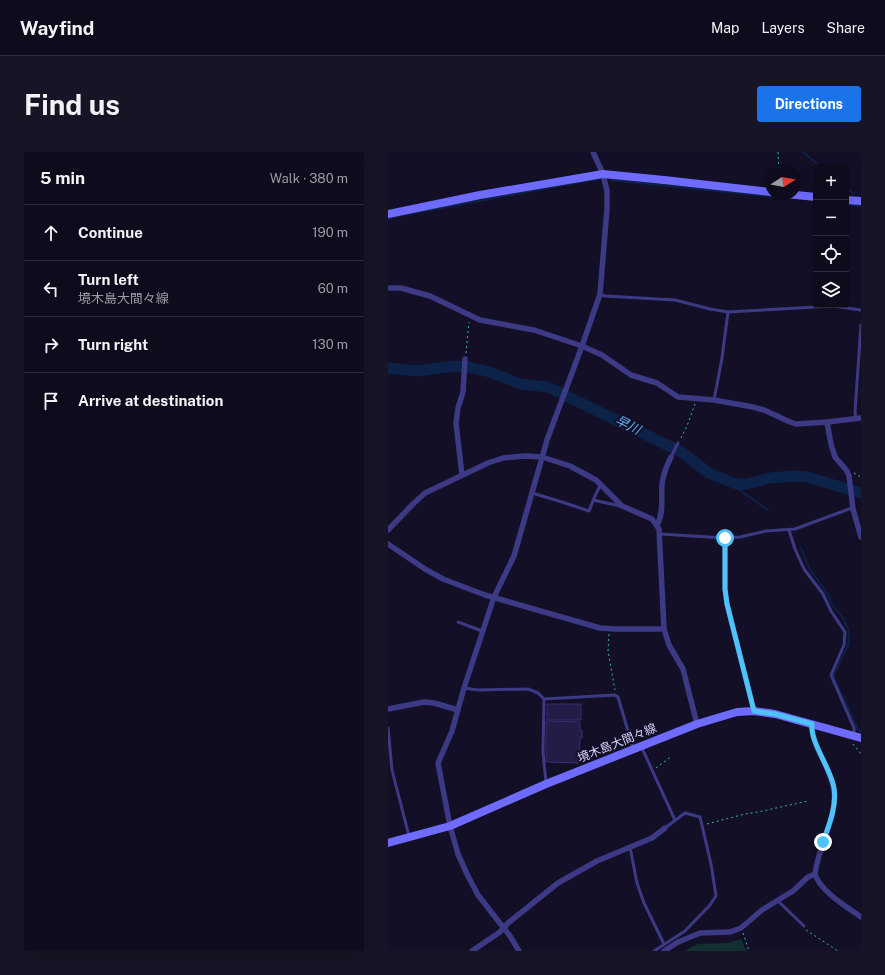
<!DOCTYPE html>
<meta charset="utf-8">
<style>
:root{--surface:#0e0b1c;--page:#171425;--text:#f1f3f6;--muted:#9b9ba3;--line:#2e2b3b;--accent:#1a73e8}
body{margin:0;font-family:"Public Sans","Noto Sans JP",sans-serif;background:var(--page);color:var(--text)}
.controls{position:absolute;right:12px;top:12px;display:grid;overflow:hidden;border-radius:4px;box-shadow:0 4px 16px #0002}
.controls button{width:36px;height:36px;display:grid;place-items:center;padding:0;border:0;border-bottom:1px solid var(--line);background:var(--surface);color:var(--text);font:20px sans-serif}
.compass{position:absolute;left:377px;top:12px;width:36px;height:36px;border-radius:50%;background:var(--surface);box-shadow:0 4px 16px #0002;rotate:79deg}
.stop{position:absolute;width:12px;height:12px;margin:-9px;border:3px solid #4fc3f7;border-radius:50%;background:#fff}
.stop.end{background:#4fc3f7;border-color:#fff;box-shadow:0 1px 4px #0008}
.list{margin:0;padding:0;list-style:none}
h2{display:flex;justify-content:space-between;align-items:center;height:52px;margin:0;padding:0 16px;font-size:17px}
h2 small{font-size:13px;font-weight:400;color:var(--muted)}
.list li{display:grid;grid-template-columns:26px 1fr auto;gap:12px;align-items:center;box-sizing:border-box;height:56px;padding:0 16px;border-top:1px solid var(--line)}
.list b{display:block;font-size:15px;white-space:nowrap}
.list p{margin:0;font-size:13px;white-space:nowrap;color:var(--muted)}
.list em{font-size:13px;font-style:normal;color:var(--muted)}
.icon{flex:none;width:22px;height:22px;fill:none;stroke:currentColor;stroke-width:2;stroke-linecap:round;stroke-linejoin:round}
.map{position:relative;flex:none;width:473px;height:799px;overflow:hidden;border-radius:4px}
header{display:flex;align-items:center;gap:24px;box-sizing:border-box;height:56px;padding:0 20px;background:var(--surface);border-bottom:1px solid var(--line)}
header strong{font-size:19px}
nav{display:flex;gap:22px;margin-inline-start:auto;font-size:14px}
.intro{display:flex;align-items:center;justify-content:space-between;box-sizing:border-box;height:96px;padding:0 24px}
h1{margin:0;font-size:28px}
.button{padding:10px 18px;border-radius:4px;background:var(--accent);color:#fff;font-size:14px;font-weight:700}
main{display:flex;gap:24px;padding:0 24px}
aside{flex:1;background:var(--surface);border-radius:4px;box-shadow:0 4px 16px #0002}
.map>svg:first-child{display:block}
.green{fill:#12302f}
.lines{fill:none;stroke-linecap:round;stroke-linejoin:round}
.stream{stroke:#0c2248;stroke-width:2}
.river{stroke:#0c2248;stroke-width:11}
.building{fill:#241b47;stroke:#3b2d73}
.path{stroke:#2fb8b0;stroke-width:1;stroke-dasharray:2 3;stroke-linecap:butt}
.lane{stroke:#3d3a85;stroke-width:3}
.street{stroke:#3d3a85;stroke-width:5.5}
.secondary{stroke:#6f6bff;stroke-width:8}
.route{stroke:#4fc3f7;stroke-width:5}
.labels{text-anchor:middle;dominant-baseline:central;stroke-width:4;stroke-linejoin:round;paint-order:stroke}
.street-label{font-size:12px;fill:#d9d4ff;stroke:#130f26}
.water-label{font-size:13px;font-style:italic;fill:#62b6ff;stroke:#130f26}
</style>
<header>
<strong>Wayfind</strong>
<nav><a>Map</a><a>Layers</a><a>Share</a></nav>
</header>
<div class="intro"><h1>Find us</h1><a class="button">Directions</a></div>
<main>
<aside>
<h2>5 min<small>Walk · 380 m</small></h2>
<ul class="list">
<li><svg class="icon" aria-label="ahead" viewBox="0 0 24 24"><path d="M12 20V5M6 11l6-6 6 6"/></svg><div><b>Continue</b></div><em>190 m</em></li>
<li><svg class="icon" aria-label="left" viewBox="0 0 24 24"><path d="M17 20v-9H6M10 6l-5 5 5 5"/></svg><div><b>Turn left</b><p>境木島大間々線</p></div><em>60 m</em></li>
<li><svg class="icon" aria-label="right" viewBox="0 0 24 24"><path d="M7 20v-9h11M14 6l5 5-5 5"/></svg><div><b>Turn right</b></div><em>130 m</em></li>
<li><svg class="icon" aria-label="arrive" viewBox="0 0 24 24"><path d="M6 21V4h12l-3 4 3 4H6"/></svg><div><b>Arrive at destination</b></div></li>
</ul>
</aside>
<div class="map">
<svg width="473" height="799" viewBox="0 0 473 799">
<rect width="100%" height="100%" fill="#130f26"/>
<!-- green -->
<polygon class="green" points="353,787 358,799 296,799 310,792 339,791"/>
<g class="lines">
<!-- stream -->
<g class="stream">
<polyline points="415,0 433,15"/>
<polyline points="223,28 397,46"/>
<polyline points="458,35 466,42"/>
<polyline points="458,52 473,54"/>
<polyline points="0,67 15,63 209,27"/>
<polyline points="348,332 350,337 380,358"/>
<polyline points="413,396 421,416 441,444 443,451 455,466 460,477 461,483 460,494 446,522 446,526 470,578 473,579"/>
</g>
<!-- river -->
<polyline class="river" points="0,216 29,219 66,214 81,215 102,220 132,232 160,235 279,293 292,299 321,321 348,332 359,332 382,326 405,324 419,325 473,341"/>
</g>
<!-- building -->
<g class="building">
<rect x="159" y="552" width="34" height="16"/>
<polygon points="159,569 192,570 192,578 194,578 194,586 192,586 191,611 159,610 158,609 158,570"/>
</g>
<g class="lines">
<!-- path -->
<g class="path">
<polyline points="390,0 391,18"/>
<polyline points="78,201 81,170"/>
<polyline points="293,286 299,274 307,252"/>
<polyline points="466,321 473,325"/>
<polyline points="221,482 220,499 227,538"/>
<polyline points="465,592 473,602"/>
<polyline points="268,616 284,604"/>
<polyline points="319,672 357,662 370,660 420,649"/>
<polyline points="418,778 450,799"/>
<polyline points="355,781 361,799"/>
</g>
<!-- lane -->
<g class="lane">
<polyline points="212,142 217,144 287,148 322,157 340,160"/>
<polyline points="326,248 334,206 340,160 445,154 473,158"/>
<polyline points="468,266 467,260 473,173"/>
<polyline points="283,305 290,291"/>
<polyline points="144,341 174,350 201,359 207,344 213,332"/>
<polyline points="205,348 232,354"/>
<polyline points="401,378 407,397 416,417 435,442 443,459 457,480 456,493 443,523 466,576 466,582"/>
<polyline points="272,382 337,386 352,385 378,379 407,377 461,357 465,357"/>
<polyline points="70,470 94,479"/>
<polyline points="76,536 90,538 140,537 150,541 156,547 155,600 158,631"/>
<polyline points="156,547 227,543 230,545 245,596"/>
<polyline points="0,576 4,618 21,684"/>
<polyline points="254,596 287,668"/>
<polyline points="242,695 249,731 256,751 276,792"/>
<polyline points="390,749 416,774"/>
<polyline points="266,799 297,779 322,753 328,744 323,712 312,665 297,661 277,676"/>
</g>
<!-- street -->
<g class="street">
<polyline points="0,136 13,136 42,144 92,168 146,178 194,194 214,203 243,223 269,231 290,245 326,248 365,255 376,258 402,270 408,272 439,270 473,266"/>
<polyline points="439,270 443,292 447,305 459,319 461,324 465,357 473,385"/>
<polyline points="74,323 68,271 70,256 75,240 77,207"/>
<path d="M 269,373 C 276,361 273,346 274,332 C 275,323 279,313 283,305"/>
<polyline points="0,378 25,352 37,341 100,311 115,306 137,304 154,305 182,314 208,328 234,354 264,367 271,377 276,477 281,493 295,517 309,572"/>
<polyline points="337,386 337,437 339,452 366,559"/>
<polyline points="0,392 37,417 55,427 97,443 212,476 227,477 276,477"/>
<polyline points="0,557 36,550 46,551 70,558"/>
<path d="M 424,572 C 422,592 444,617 446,639 C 449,667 430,694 427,722 C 432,739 459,755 473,765"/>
<polyline points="84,799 112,780 120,771 170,731 209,709 264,686 277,676"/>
<polyline points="131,799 122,784 90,743 79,722 70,702 62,674 50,611 64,579 76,536 106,445 126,404 159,288 194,194 212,142 219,57 219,39 215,22 205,0"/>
<polyline points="276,799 290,790 312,781 342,780 353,776 374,758 405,739 420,725 427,722"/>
</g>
<!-- secondary -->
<g class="secondary">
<polyline points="398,42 428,45"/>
<polyline points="458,48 473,49"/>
<polyline points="0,62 92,43 215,22 276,28 383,40"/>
<polyline points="0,691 62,674 158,632 246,597 309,572 349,560 366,559 387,562 473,586"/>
</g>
</g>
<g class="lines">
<!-- route -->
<path class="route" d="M 337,386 L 337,437 L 339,452 L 366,559 L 387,562 L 424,572 C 422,591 443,616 446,636 C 449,654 441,673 435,690"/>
</g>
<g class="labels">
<!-- street labels -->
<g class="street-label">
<text transform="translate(229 591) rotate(-22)">境木島大間々線</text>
</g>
<!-- water labels -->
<g class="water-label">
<text transform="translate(240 273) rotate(26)">早川</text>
</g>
</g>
</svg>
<div class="controls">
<button>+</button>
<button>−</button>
<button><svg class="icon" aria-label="locate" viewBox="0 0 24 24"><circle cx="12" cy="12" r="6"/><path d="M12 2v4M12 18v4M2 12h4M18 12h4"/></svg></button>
<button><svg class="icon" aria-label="layers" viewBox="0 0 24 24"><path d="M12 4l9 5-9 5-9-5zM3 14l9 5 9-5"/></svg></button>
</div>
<svg class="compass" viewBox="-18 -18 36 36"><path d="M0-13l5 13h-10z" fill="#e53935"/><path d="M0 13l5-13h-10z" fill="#9b9ba3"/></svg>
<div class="stop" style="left:337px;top:386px"></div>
<div class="stop end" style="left:435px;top:690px"></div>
</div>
</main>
